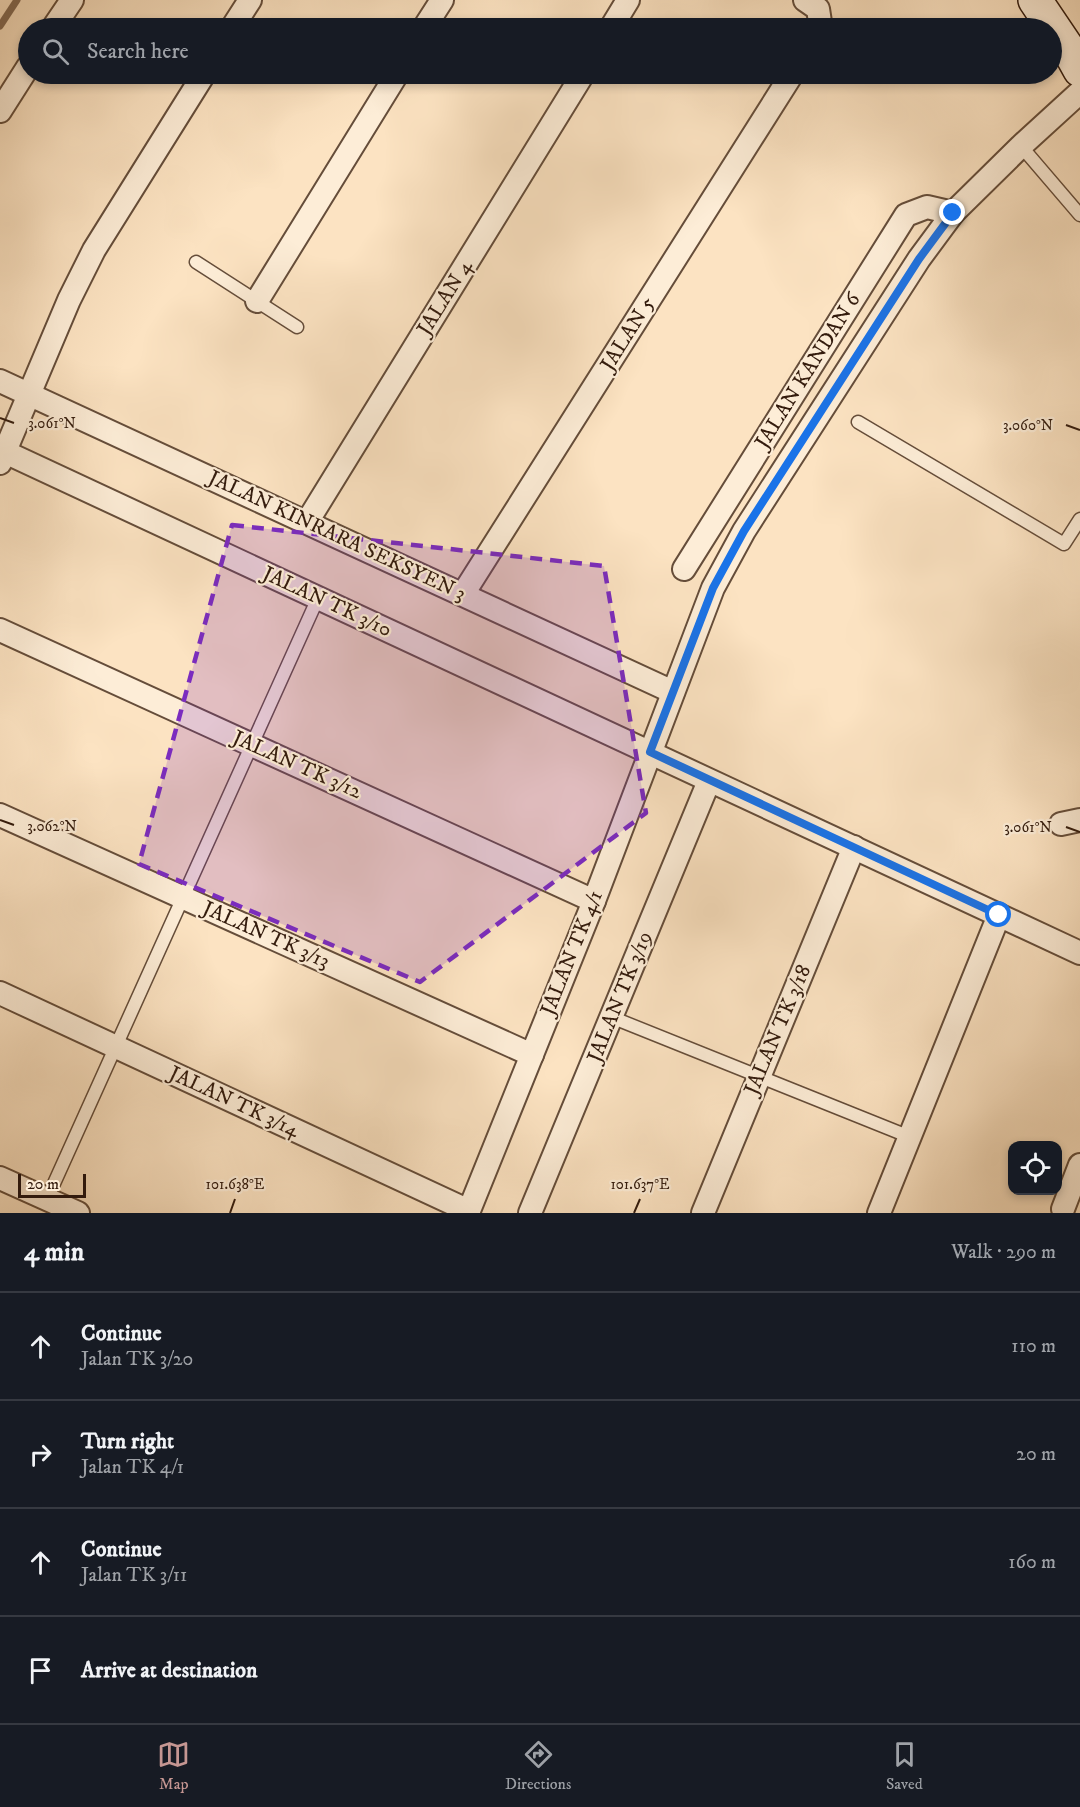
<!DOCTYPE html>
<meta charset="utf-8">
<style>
:root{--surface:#171b24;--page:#20242c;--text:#f1f3f6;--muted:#9ea1a6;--line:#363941;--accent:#c59692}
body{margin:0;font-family:"IM FELL DW Pica",serif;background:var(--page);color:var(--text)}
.controls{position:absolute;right:18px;bottom:18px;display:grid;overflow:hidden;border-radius:12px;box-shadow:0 3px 9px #0003}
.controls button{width:54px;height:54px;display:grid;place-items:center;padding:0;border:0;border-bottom:2px solid var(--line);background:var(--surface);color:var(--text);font:30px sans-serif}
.scale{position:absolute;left:18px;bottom:15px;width:68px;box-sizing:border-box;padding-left:6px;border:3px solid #331b0d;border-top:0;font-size:16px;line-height:21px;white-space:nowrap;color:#331b0d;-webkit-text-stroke:4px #fdedd7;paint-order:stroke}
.stop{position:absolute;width:18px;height:18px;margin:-14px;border:4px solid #1a73e8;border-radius:50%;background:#fff}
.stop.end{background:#1a73e8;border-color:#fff;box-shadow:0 2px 6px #0008}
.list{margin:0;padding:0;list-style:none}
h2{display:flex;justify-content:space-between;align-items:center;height:78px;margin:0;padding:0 24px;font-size:26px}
h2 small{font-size:20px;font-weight:400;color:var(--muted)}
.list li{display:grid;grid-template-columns:39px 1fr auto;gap:18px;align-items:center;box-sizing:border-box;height:108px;padding:0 24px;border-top:2px solid var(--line)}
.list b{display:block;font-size:22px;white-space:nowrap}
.list p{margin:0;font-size:20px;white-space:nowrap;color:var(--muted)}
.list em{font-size:20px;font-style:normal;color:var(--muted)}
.icon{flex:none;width:33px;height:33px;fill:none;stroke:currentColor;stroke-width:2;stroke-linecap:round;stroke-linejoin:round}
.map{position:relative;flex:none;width:1080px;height:1213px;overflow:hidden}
.search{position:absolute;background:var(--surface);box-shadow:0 3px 9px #0003;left:18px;right:18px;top:18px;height:66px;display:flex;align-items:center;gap:15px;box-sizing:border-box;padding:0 21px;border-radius:33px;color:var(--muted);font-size:22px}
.sheet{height:510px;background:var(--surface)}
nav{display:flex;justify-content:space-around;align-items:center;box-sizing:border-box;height:84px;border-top:2px solid var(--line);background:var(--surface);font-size:16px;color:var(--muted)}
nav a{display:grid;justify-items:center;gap:3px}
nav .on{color:var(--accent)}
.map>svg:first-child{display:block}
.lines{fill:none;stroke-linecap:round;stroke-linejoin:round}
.stream{stroke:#836a54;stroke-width:7}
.lane-casing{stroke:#654d3a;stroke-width:15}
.street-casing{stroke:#654d3a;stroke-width:26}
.secondary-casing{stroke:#331b0d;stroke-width:36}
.lane{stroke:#fdedd7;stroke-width:12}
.street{stroke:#fdedd7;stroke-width:22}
.secondary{stroke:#fdedd7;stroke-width:33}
.route{stroke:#1a73e8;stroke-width:8}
.marked{fill:#7b2cbf;fill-opacity:0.2;stroke:#7b2cbf;stroke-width:4.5;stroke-dasharray:12 8;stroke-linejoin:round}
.ticks{fill:none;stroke:#331b0d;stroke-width:2}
.labels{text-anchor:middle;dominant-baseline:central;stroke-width:4.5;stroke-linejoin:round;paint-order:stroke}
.street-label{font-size:21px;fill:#331b0d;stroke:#fdedd7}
.ticks-label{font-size:15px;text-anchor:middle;fill:#331b0d;stroke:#fdedd7;stroke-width:4.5;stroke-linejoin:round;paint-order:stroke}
</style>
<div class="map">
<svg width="1080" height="1213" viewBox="0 0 1080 1213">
<rect width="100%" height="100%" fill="#fce3c2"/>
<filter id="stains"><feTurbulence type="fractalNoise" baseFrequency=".00333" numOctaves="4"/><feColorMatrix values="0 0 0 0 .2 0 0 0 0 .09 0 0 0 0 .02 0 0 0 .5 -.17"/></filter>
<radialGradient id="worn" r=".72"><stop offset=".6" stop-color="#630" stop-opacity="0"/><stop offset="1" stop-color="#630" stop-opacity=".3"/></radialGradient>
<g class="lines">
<!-- stream -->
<polyline class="stream" points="0,26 17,0"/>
<defs>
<g id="lane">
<polyline points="1021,146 1080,215"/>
<polyline points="196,262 297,327"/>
<polyline points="858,422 1064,544 1080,519"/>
<polyline points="611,1017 910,1137"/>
<polyline points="47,1199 318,598"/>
</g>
<g id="street">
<polyline points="805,0 818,9 820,22 818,28"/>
<polyline points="53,28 72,0"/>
<polyline points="232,28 250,0"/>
<polyline points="424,28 442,0"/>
<polyline points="611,28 628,0"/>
<polyline points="0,111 28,67"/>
<polyline points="257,301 397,74"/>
<polyline points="0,381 673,692"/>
<polyline points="5,452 1080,953"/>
<polyline points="0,463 69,300 94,250 204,74"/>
<polyline points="307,522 583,74"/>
<polyline points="684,569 906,215 927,207 953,213"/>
<polyline points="463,594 792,74"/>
<polyline points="0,630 594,901"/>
<polyline points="0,815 532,1055"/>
<polyline points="1061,824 1080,820"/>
<polyline points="0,993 469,1211"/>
<polyline points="0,1178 78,1213"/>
<polyline points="1063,1209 1080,1165"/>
<polyline points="468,1213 594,901 713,588 744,531 919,259 953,213 1021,146 1080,92"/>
<polyline points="530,1213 709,781"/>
<polyline points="703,1213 854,847"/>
<polyline points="879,1213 999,915"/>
</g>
<polyline id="secondary" points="1035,0 1070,52 1080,70"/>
</defs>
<!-- lane casing -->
<use href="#lane" class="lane-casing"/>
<!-- street casing -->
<use href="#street" class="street-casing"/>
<!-- secondary casing -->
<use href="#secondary" class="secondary-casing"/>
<!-- lane -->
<use href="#lane" class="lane"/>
<!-- street -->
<use href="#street" class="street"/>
<!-- secondary -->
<use href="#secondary" class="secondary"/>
</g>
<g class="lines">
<!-- route -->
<polyline class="route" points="953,213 919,259 744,531 713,588 650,752 999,915"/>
</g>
<!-- marked area -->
<path class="marked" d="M 232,525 L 604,566 L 646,813 L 420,982 L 139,864 Z"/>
<!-- ticks -->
<path class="ticks" d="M 0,418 L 14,423M 1066,425 L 1080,430M 0,820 L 14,825M 1066,827 L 1080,832M 230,1213 L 235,1199M 634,1213 L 640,1199"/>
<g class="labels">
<!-- street labels -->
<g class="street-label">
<text transform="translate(445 298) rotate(-58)">JALAN 4</text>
<text transform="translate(628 334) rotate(-58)">JALAN 5</text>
<text transform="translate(808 371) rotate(-58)">JALAN KANDAN 6</text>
<text transform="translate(337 536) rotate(25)">JALAN KINRARA SEKSYEN 3</text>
<text transform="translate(327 602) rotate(25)">JALAN TK 3/10</text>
<text transform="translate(297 765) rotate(24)">JALAN TK 3/12</text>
<text transform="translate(266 935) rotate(24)">JALAN TK 3/13</text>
<text transform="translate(572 953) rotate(-68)">JALAN TK 4/1</text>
<text transform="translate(620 997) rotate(-68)">JALAN TK 3/19</text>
<text transform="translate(778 1030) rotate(-67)">JALAN TK 3/18</text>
<text transform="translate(234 1102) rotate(25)">JALAN TK 3/14</text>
</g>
</g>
<g class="ticks-label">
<text x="52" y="428">3.061°N</text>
<text x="1028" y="430">3.060°N</text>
<text x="52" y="831">3.062°N</text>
<text x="1028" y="832">3.061°N</text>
<text x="235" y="1189">101.638°E</text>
<text x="640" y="1189">101.637°E</text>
</g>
<rect width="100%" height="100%" filter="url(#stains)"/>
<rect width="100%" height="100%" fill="url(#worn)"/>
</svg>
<div class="controls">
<button><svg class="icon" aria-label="locate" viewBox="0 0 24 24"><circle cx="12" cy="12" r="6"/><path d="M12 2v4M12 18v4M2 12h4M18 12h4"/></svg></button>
</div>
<div class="scale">20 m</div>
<div class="stop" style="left:999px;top:915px"></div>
<div class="stop end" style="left:953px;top:213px"></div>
<div class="search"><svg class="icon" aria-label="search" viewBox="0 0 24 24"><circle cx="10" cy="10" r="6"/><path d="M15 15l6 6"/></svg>Search here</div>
</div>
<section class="sheet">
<h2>4 min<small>Walk · 290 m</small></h2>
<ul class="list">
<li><svg class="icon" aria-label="ahead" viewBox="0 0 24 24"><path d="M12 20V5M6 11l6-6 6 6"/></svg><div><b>Continue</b><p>Jalan TK 3/20</p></div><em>110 m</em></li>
<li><svg class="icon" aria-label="right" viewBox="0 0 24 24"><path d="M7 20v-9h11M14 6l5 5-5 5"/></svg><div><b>Turn right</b><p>Jalan TK 4/1</p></div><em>20 m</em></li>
<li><svg class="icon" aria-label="ahead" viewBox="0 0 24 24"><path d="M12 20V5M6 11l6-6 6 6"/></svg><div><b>Continue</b><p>Jalan TK 3/11</p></div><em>160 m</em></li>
<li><svg class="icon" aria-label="arrive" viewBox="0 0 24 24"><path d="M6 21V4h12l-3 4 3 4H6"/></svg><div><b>Arrive at destination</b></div></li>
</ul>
</section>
<nav>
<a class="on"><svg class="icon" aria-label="map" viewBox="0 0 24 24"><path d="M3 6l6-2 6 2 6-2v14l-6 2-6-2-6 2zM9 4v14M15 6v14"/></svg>Map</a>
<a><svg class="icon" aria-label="directions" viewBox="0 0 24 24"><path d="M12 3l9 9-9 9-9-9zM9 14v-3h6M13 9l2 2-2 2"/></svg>Directions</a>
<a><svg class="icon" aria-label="saved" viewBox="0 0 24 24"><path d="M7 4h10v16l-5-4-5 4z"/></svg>Saved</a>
</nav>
